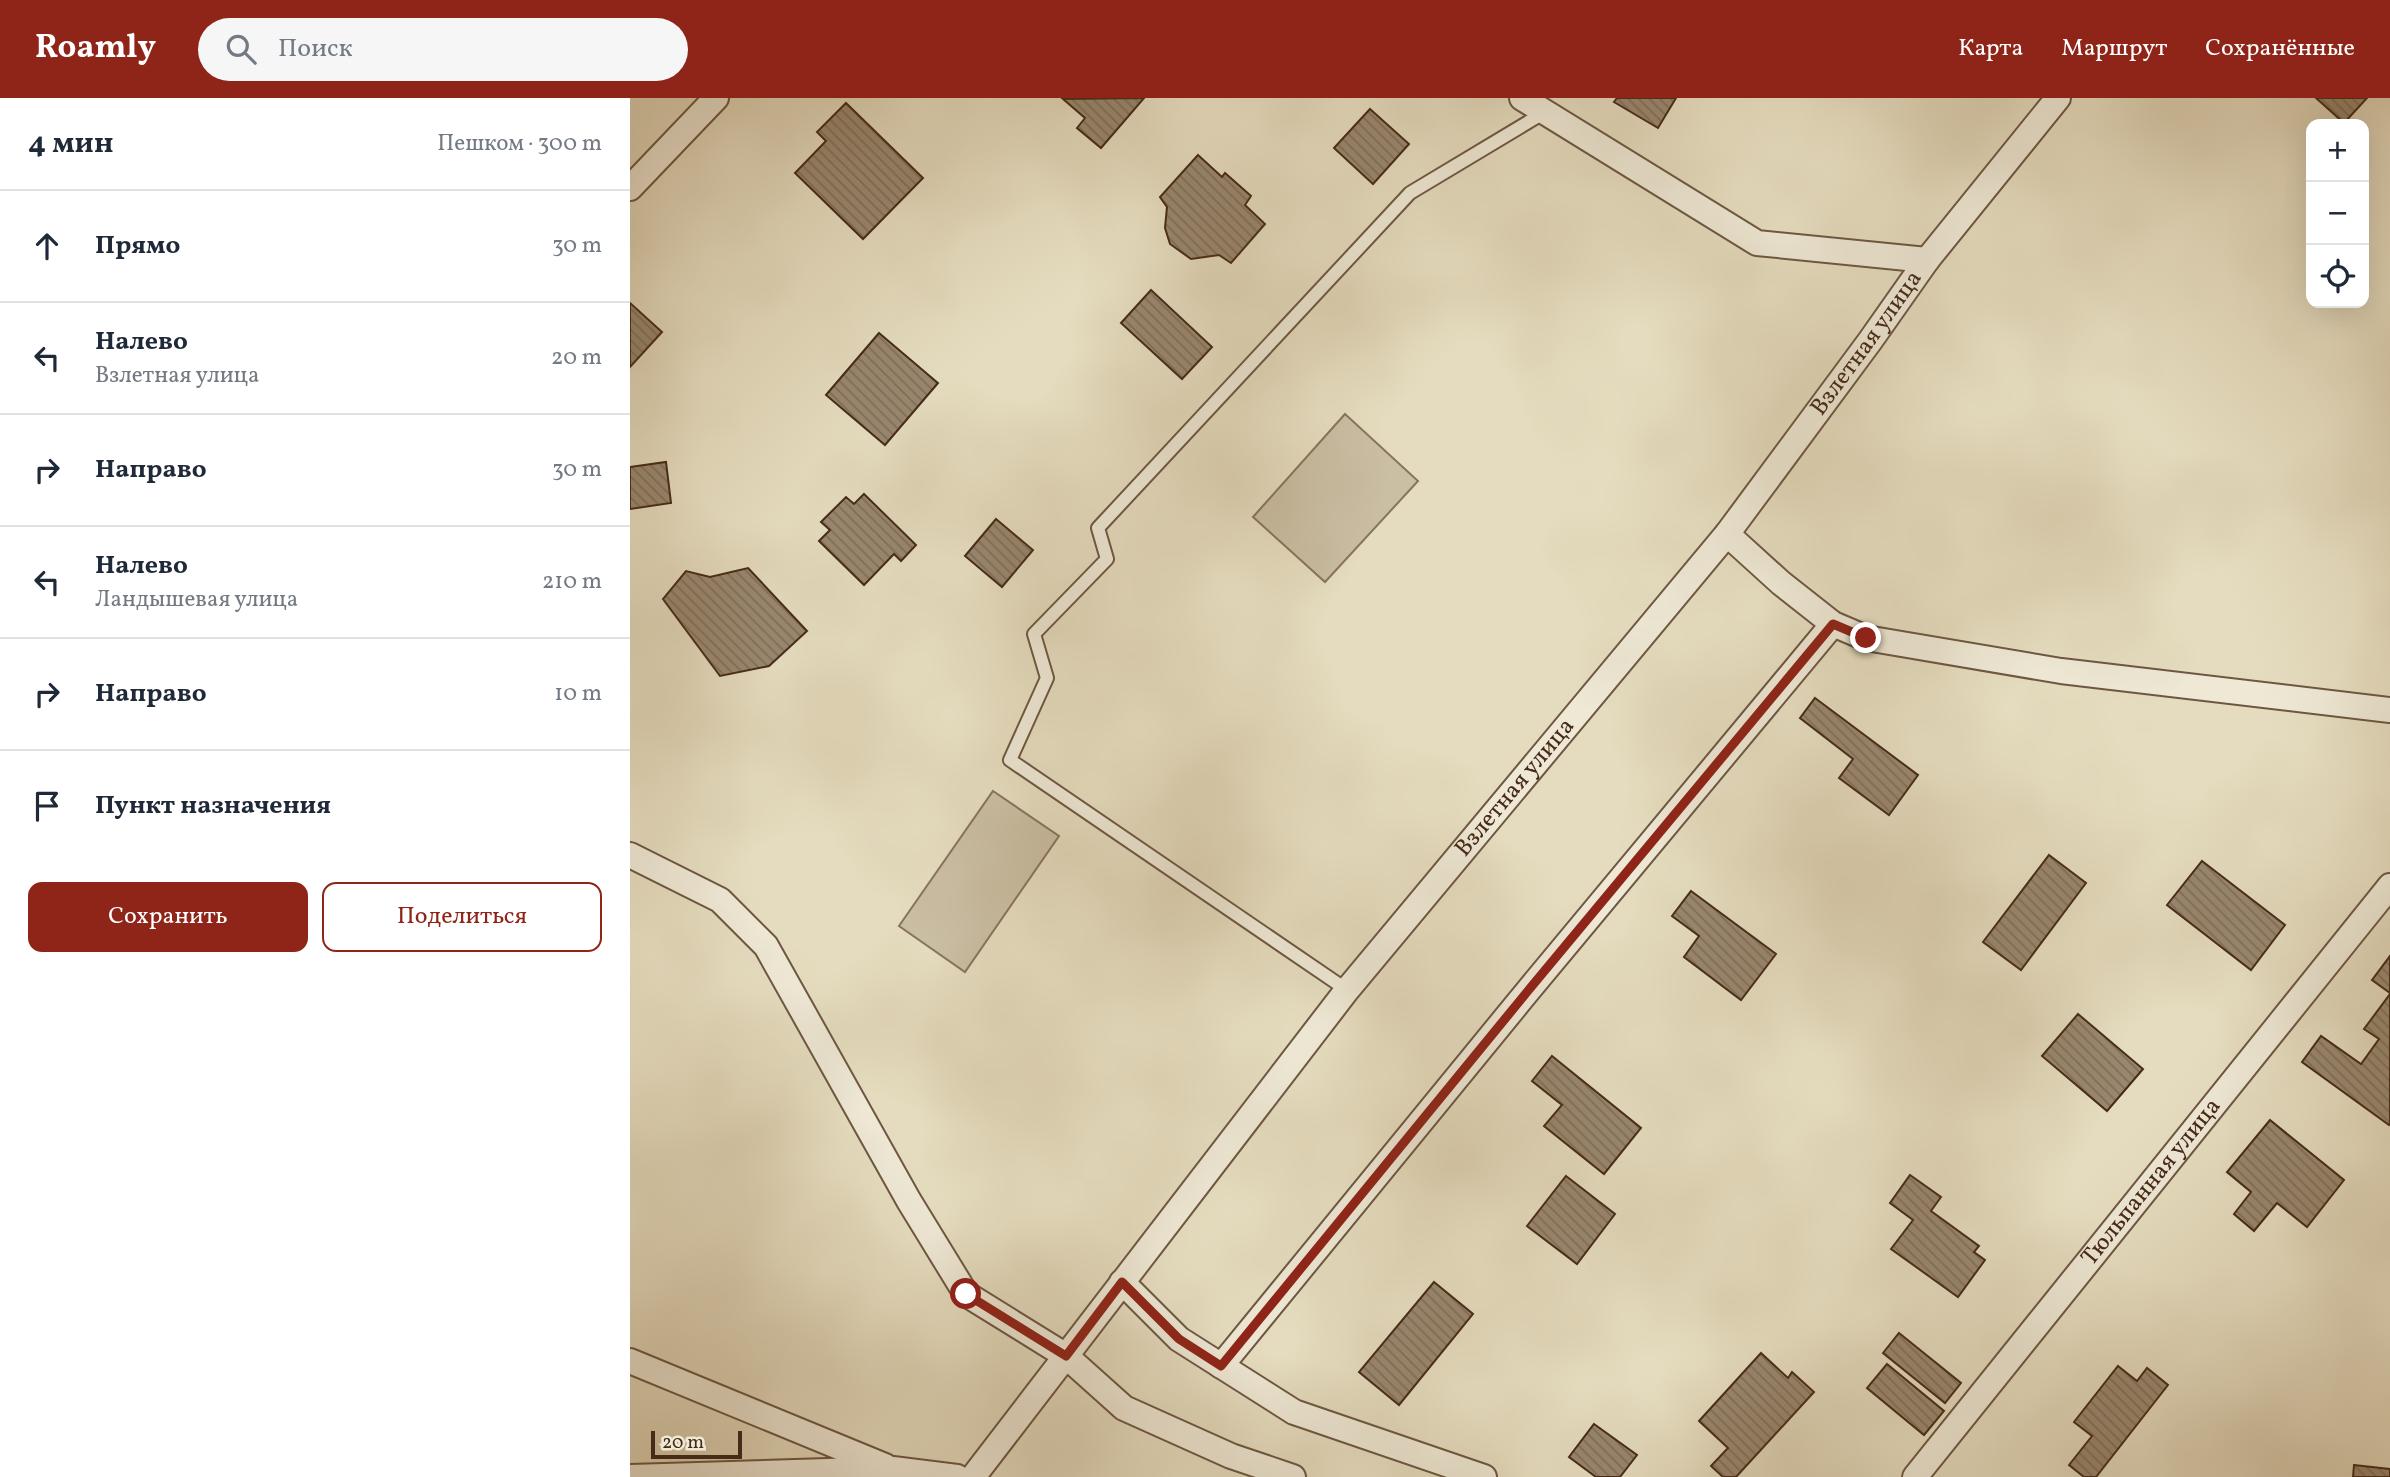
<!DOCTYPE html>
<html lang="ru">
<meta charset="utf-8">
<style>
:root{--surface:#fff;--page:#f6f6f7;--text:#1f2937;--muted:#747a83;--line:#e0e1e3;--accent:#8f2418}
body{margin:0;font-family:Vollkorn,serif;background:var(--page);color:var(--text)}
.controls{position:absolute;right:21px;top:21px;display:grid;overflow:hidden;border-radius:14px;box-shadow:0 7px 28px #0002}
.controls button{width:63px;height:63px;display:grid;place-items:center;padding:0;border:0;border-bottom:2px solid var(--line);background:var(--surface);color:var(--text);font:35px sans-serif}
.scale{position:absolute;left:21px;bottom:18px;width:91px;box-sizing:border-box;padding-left:7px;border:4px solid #462b19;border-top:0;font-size:19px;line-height:24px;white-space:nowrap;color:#462b19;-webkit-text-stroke:5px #eee8d5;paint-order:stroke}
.stop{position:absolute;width:21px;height:21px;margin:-16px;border:5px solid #8f2418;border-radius:50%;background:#fff}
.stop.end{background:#8f2418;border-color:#fff;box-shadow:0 2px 7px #0008}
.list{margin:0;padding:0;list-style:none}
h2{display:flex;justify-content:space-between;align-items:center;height:91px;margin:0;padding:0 28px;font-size:30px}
h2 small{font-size:23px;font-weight:400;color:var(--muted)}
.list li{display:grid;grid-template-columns:46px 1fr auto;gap:21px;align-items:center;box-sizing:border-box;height:112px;padding:0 28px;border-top:2px solid var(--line)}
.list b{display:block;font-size:26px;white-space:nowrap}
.list p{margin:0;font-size:23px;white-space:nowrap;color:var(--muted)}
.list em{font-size:23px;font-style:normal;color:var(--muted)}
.actions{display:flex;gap:14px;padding:21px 28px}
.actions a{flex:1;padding:16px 0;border:2px solid var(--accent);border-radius:14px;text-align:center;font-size:24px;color:var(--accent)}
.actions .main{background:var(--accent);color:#fff}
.icon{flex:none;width:38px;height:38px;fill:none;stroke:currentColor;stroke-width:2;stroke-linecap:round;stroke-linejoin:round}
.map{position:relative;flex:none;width:1760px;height:1379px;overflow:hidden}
header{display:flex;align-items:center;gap:42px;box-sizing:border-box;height:98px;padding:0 35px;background:var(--accent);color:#fff}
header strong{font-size:33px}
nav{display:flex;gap:38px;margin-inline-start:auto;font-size:24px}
.search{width:490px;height:63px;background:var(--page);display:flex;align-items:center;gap:18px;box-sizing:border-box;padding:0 24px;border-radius:38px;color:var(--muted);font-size:26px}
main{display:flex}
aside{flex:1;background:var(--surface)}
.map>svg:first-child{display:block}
.pitch{fill:#cabea3;stroke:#88745e;stroke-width:2}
.building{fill:url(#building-back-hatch);stroke:#462b19;stroke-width:2}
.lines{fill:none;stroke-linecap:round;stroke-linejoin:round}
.lane-casing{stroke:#6e5742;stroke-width:16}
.street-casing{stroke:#6e5742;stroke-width:28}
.lane{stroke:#eee8d5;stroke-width:12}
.street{stroke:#eee8d5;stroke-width:24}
.route{stroke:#8f2418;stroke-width:9}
.labels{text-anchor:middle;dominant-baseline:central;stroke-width:5;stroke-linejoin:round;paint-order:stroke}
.street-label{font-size:24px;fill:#462b19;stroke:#eee8d5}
</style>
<header>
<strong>Roamly</strong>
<div class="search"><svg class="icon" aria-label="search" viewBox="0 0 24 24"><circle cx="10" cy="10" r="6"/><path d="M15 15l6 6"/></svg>Поиск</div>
<nav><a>Карта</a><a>Маршрут</a><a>Сохранённые</a></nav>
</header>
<main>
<aside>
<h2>4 мин<small>Пешком · 300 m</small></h2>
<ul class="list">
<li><svg class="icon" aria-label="ahead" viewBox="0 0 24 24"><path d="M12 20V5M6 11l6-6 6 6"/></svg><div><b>Прямо</b></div><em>30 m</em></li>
<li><svg class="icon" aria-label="left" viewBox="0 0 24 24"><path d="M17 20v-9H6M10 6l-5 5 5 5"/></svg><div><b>Налево</b><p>Взлетная улица</p></div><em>20 m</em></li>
<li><svg class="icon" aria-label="right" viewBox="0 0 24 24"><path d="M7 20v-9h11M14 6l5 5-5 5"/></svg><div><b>Направо</b></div><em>30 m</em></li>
<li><svg class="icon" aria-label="left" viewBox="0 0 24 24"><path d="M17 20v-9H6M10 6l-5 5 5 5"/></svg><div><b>Налево</b><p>Ландышевая улица</p></div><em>210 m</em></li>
<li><svg class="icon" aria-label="right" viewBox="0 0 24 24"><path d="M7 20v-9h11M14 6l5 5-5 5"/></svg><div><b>Направо</b></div><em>10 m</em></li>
<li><svg class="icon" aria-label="arrive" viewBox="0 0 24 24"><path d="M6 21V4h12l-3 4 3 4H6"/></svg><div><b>Пункт назначения</b></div></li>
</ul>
<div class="actions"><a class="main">Сохранить</a><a>Поделиться</a></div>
</aside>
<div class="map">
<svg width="1760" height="1379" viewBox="0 0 1760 1379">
<defs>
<pattern id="building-back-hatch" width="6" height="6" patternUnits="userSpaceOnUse" patternTransform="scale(1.75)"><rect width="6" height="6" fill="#99876f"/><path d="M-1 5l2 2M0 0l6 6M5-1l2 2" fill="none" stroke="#7f6f5a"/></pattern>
</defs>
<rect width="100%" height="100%" fill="#e5dcbf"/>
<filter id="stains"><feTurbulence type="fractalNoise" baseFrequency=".00286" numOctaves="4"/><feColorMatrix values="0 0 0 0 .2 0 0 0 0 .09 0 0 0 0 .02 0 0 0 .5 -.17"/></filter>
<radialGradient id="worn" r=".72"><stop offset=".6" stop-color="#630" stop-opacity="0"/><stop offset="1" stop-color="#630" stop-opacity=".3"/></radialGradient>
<!-- pitch -->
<g class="pitch">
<polygon points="715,316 788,383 695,484 623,419"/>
<polygon points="363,693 429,738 335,874 269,828"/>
</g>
<!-- building -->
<g class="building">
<polygon points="514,0 471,50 447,30 455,20 433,1"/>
<polygon points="987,0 1046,0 1028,30 984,4"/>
<polygon points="1686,0 1737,0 1714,25"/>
<polygon points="216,5 293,80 233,141 165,75 196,43 187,34"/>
<polygon points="740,11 779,46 743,86 704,50"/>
<polygon points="568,57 592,79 595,75 621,98 615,107 635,126 601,165 589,157 561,161 540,146 535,130 537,109 530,99"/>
<polygon points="521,192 582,249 552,281 491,225"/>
<polygon points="0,205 32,234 0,269"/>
<polygon points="249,235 308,285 255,347 196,297"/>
<polygon points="36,364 41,405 0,411 0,369"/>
<polygon points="234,396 286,447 271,463 264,456 234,487 189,443 200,432 191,424 216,399 224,406"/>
<polygon points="366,421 403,452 372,489 335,458"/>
<polygon points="118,470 177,533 139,568 90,578 33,501 56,473 80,479"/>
<polygon points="1185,600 1288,677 1259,717 1209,680 1223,661 1170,620"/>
<polygon points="1419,757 1456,785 1391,872 1353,844"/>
<polygon points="1572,763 1655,827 1621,872 1537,807"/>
<polygon points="1061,793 1146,856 1111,902 1054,859 1069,838 1042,818"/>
<polygon points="1760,858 1760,895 1742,882"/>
<polygon points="1760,896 1760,1025 1759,1027 1672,964 1691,938 1731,966 1749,941 1734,931"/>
<polygon points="1448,916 1513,971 1477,1013 1412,958"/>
<polygon points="922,958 1011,1030 974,1076 914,1028 932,1007 902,983"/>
<polygon points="1640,1022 1714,1082 1677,1129 1647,1105 1624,1133 1604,1116 1621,1094 1597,1074"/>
<polygon points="1280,1077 1311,1099 1301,1113 1349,1148 1344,1154 1355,1162 1328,1199 1261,1151 1283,1122 1260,1105"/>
<polygon points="936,1078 985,1116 947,1166 897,1128"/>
<polygon points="804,1184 843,1216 769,1307 729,1274"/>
<polygon points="1269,1235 1331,1285 1315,1305 1253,1255"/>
<polygon points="1131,1255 1158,1280 1162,1274 1184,1294 1106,1379 1093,1379 1081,1368 1098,1350 1069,1323"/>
<polygon points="1257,1266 1314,1313 1294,1337 1237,1290"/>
<polygon points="1488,1268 1507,1283 1517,1270 1538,1287 1466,1379 1454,1379 1439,1367 1462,1338 1444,1324"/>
<polygon points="964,1326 1007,1357 990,1379 966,1379 939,1359"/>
<polygon points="1724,1367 1760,1371 1760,1379 1723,1379"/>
</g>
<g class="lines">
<defs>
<polyline id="lane" points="717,892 380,662 417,580 404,536 477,461 468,430 780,95 915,14"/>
<g id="street">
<polyline points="892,0 1127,145 1297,162"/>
<polyline points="0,90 86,0"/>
<polyline points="1097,436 1151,485 1203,526 1236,540 1431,573 1760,612"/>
<polyline points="0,757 90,802 136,848 279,1103 336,1196 436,1258 494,1310 601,1358 663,1379"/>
<polyline points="492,1184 549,1241 664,1314 854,1379"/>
<polyline points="0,1263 255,1368"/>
<polyline points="591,1268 897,894 1203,526"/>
<polyline points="0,1379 263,1371 327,1379"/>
<path id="s1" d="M 343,1379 L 717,892 L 1097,436 L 1240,243 L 1297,162 L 1428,0"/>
<path id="s2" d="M 1285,1379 L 1760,788"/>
</g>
</defs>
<!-- lane casing -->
<use href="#lane" class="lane-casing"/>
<!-- street casing -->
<use href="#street" class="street-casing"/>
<!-- lane -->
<use href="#lane" class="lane"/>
<!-- street -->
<use href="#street" class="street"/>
</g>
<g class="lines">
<!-- route -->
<polyline class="route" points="336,1196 436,1258 492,1184 549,1241 591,1268 897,894 1203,526 1236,540"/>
</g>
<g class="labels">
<!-- street labels -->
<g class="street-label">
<text stroke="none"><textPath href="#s1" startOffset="1444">Взлетная улица</textPath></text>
<text stroke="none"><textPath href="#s1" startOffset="877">Взлетная улица</textPath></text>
<text stroke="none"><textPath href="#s2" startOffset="378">Тюльпанная улица</textPath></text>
</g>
</g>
<rect width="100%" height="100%" filter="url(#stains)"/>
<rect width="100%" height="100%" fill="url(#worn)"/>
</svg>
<div class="controls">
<button>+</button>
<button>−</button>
<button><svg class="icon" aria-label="locate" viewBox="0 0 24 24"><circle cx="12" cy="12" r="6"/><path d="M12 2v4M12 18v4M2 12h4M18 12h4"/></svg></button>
</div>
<div class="scale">20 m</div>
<div class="stop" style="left:336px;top:1196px"></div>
<div class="stop end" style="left:1236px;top:540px"></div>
</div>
</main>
